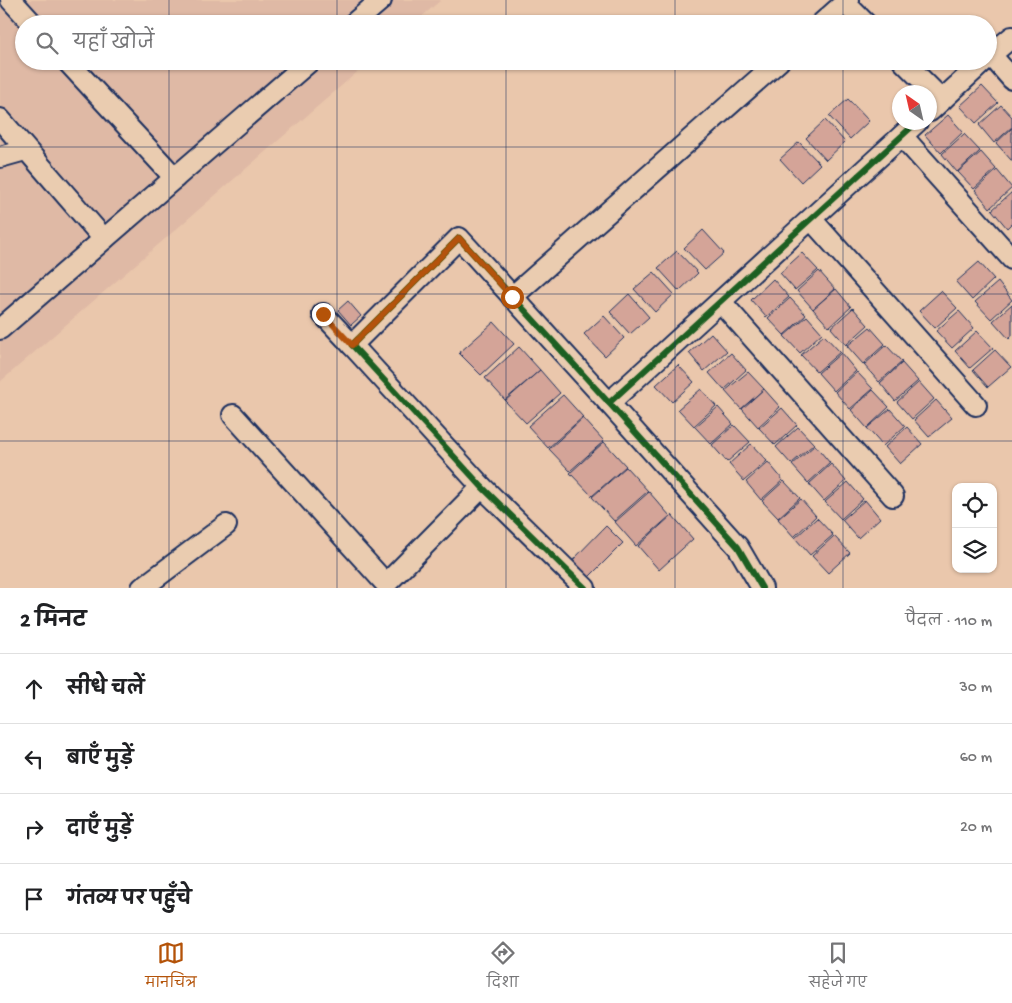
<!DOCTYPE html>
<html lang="hi">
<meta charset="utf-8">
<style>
:root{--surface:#fff;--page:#f2f2f2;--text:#202124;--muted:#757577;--line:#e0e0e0;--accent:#b45309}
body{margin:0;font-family:"Gochi Hand","Playpen Sans Deva",sans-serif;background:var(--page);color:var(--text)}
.controls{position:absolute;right:15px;bottom:15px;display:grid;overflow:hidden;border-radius:10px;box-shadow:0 1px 4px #0004}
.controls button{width:45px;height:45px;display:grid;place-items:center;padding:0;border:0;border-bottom:1px solid var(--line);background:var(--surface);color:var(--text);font:25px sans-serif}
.compass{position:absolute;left:892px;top:85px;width:45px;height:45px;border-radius:50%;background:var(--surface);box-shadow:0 1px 4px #0004;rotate:326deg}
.stop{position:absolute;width:15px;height:15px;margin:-11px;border:4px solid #b45309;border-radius:50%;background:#fff}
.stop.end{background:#b45309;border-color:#fff;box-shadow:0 1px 5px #0008}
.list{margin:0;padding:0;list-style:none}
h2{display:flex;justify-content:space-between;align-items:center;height:65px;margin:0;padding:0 20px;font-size:21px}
h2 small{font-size:16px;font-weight:400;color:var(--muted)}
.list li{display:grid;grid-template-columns:32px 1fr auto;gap:15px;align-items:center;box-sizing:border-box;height:70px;padding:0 20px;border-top:1px solid var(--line)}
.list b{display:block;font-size:19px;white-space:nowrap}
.list em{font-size:16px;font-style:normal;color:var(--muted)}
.icon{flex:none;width:28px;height:28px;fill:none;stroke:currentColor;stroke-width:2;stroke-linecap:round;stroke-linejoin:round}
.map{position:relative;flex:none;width:1012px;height:588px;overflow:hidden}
.search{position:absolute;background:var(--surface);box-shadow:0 1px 4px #0004;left:15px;right:15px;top:15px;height:55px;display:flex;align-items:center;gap:12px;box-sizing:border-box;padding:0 18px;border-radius:28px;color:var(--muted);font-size:19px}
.sheet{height:345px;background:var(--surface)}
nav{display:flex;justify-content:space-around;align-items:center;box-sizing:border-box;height:70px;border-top:1px solid var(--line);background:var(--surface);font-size:14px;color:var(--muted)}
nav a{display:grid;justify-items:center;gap:2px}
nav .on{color:var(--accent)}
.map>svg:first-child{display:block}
.built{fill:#dfb9a5}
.building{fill:#d4a498;stroke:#1b2f5e}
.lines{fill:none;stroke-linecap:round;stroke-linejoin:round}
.minor-casing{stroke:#1b2f5e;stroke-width:24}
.minor{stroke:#eaccb0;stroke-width:20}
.cycleway-casing{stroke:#eaccb0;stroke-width:9}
.cycleway{stroke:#1b5e20;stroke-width:6}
.route{stroke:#b45309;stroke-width:6}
.grid{fill:none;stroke:#1b2f5e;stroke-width:1;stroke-opacity:0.55}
</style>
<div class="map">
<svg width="1012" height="588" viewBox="0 0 1012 588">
<rect width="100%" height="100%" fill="#eac7ac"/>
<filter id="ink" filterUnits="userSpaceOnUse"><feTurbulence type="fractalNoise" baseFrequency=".02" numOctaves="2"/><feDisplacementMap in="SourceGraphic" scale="10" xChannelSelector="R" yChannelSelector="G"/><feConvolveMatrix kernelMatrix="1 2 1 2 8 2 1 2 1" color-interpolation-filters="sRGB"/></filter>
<g filter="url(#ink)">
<!-- built -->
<polygon class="built" points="0,0 441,0 413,24 24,24 24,61 370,61 0,382"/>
<!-- building -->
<g class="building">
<polygon points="982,86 998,103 976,123 960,106"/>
<polygon points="848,99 869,121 850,139 829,116"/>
<polygon points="1001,105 1012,117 1012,127 994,143 979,125"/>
<polygon points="948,115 963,132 941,153 925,135"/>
<polygon points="825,120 845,142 826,160 806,138"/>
<polygon points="1012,128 1012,160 1011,160 996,143"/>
<polygon points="964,134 980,151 957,172 942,154"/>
<polygon points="799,142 820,164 801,182 780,159"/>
<polygon points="981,152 996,169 974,189 958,172"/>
<polygon points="997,170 1012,188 990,208 975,190"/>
<polygon points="1012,192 1012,223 1007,228 992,210"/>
<polygon points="703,230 724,253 705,270 684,248"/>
<polygon points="677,251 698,273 679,291 658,268"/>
<polygon points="802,253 818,270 795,290 780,273"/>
<polygon points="979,262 994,279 972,300 956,282"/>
<polygon points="819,271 835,289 813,309 797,291"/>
<polygon points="654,272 674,294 655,312 634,289"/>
<polygon points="773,279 789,297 766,317 751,300"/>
<polygon points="998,282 1012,300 991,319 975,302"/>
<polygon points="836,289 851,307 829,327 813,309"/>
<polygon points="941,291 957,308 935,328 919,311"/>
<polygon points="629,294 649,317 630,334 610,312"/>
<polygon points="790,298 806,315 784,335 768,318"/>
<polygon points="348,301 361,316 351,325 338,310"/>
<polygon points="1012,304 1012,336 1009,339 993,321"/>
<polygon points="853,308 868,325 846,345 831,328"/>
<polygon points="959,311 974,328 952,348 936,331"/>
<polygon points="604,316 624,338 605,356 584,334"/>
<polygon points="807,316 822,333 800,353 784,336"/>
<polygon points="494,322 514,344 481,375 459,353"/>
<polygon points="870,327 885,344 863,364 847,346"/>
<polygon points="977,331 993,348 970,368 955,351"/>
<polygon points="711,333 727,351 704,371 689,353"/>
<polygon points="824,335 840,352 817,372 801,355"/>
<polygon points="886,345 902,362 879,382 864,365"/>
<polygon points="519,347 540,370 505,400 485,378"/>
<polygon points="995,350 1011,367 988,387 973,370"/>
<polygon points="731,353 746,370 724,390 709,373"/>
<polygon points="841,353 856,371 834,391 818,373"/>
<polygon points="902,363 918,381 895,401 880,383"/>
<polygon points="678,365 694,382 672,402 656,385"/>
<polygon points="540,370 560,393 526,423 505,401"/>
<polygon points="748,372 764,389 741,409 725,391"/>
<polygon points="857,372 873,389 850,409 835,392"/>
<polygon points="919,382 934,399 912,419 897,402"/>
<polygon points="701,389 716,406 694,426 678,409"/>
<polygon points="764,389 780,407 758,427 742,409"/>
<polygon points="873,390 889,407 867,428 851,410"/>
<polygon points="563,395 583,417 548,448 528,426"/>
<polygon points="936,400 952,418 929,437 914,420"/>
<polygon points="718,407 733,424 711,444 695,427"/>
<polygon points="782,408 797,425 775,445 759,428"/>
<polygon points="890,409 905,426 883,446 867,428"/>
<polygon points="583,418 604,441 570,471 549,449"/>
<polygon points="734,425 750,442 727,462 712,445"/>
<polygon points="798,427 814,444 791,464 776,447"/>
<polygon points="907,427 922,444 900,464 885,447"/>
<polygon points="604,442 626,466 592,496 570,473"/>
<polygon points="751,444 767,461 744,481 729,464"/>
<polygon points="815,445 830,463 808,483 792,465"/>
<polygon points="768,462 783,480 761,500 746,482"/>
<polygon points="831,464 846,481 824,501 809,484"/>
<polygon points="626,467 648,491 614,521 592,497"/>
<polygon points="784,481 800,498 778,518 762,501"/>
<polygon points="848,482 863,499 841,519 825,502"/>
<polygon points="649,492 670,516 636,546 615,522"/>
<polygon points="801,499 816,516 794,537 778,519"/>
<polygon points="865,500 880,518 858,538 842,520"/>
<polygon points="672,515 693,539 659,570 638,546"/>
<polygon points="817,518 833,535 810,555 795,538"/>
<polygon points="606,526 623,543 586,580 569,564"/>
<polygon points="834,536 850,553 828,573 812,556"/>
</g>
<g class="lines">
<defs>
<g id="minor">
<polyline points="11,0 33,24"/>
<polyline points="845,3 866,24"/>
<polyline points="353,24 381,0"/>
<polyline points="821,24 848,0"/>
<polyline points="991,55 1012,79"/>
<polyline points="988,57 1012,37"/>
<polyline points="67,61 175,178"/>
<polyline points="903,61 942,100"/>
<polyline points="930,111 984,61"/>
<polyline points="0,119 104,239"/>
<polyline points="902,136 1012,259"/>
<polyline points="0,157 25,150"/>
<polyline points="812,220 976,405"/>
<polyline points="512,297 779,61"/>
<polyline points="721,302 893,496"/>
<polyline points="323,314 352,345"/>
<polyline points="0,329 310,61"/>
<polyline points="233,415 386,584 482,487"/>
<polyline points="142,588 226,525"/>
<polyline points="585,588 482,487 352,345 459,238 609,403"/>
<polyline points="762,588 738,547 609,403 917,122"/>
</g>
</defs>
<!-- minor casing -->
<use href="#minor" class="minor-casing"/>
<!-- minor -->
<use href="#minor" class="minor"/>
<defs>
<g id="cycleway">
<polyline points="585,588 482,487 352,345 459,238 609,403"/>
<polyline points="762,588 738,547 609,403 917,122"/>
</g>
</defs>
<!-- cycleway casing -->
<use href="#cycleway" class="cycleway-casing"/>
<!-- cycleway -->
<use href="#cycleway" class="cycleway"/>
</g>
</g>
<g class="lines" filter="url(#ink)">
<!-- route -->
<polyline class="route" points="323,314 352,345 459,238 512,297"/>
</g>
<!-- grid -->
<path class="grid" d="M 169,0 L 169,24M 337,0 L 337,24M 506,0 L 506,24M 675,0 L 675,24M 843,0 L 843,24M 169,61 L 169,588M 337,61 L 337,588M 506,61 L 506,588M 675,61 L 675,588M 843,61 L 843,588M 0,147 L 1012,147M 0,294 L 1012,294M 0,441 L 1012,441"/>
</svg>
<div class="controls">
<button><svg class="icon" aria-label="locate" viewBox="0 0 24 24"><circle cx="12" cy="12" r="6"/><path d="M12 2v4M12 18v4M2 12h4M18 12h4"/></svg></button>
<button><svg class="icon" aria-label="layers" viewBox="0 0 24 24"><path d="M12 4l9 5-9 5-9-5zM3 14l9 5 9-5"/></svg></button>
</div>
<svg class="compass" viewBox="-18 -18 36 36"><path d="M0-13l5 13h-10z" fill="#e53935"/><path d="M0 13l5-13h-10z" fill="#757577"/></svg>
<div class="stop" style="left:512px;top:297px"></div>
<div class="stop end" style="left:323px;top:314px"></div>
<div class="search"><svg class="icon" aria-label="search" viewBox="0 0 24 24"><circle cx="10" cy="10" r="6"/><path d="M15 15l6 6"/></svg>यहाँ खोजें</div>
</div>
<section class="sheet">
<h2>2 मिनट<small>पैदल · 110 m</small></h2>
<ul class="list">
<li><svg class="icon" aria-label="ahead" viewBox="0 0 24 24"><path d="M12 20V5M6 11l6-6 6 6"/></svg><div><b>सीधे चलें</b></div><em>30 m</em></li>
<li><svg class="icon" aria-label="left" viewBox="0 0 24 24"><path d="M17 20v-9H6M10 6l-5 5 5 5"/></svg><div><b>बाएँ मुड़ें</b></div><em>60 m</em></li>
<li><svg class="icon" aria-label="right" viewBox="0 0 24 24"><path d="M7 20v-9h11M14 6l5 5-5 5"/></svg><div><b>दाएँ मुड़ें</b></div><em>20 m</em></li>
<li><svg class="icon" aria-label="arrive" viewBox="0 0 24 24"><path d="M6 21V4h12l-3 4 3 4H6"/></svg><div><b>गंतव्य पर पहुँचे</b></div></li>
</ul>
</section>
<nav>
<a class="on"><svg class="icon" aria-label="map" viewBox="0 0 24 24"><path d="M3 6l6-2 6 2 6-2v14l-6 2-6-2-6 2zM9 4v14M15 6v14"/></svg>मानचित्र</a>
<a><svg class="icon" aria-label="directions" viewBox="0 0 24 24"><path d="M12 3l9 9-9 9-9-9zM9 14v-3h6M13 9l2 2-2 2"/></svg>दिशा</a>
<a><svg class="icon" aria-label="saved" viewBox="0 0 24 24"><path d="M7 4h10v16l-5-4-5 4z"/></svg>सहेजे गए</a>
</nav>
